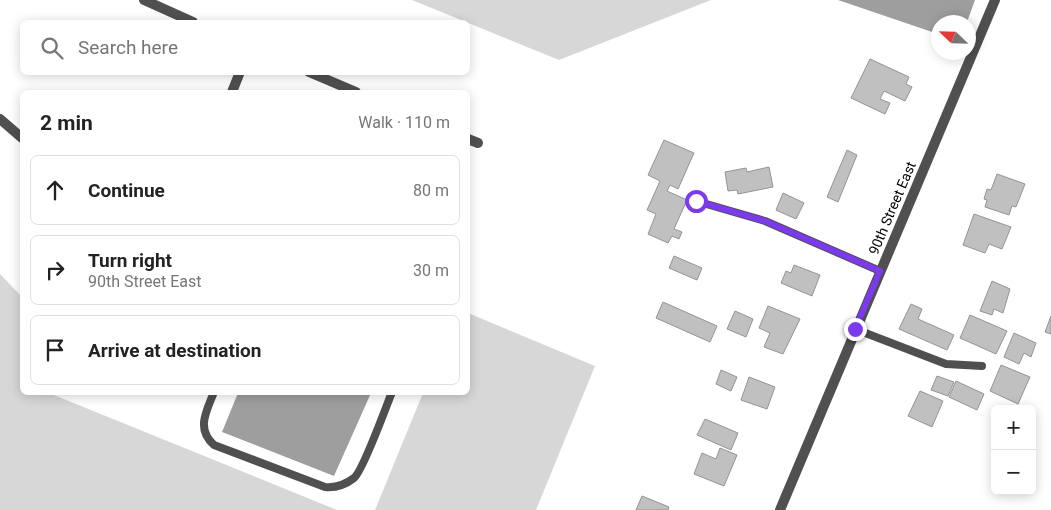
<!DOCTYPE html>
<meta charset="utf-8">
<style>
:root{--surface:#fff;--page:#f2f2f2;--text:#222;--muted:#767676;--line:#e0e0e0}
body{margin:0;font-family:Roboto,sans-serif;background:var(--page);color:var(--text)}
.controls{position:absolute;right:15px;bottom:15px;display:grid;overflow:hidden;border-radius:8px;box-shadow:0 2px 12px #0003}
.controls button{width:45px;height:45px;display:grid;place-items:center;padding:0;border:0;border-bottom:1px solid var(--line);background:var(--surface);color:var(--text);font:25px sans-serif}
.compass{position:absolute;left:931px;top:15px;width:45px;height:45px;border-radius:50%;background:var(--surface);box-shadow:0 2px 12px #0003;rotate:293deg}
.stop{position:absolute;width:15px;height:15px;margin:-11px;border:4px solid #7c3aed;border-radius:50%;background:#fff}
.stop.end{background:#7c3aed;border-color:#fff;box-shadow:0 1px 5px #0008}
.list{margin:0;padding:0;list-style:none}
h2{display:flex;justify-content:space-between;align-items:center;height:65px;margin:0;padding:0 20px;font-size:21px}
h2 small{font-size:16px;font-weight:400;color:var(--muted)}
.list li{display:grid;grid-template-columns:32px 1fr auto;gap:15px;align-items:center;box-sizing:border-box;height:70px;margin:0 10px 10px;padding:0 10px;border:1px solid var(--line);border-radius:8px}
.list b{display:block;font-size:19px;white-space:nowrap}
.list p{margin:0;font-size:16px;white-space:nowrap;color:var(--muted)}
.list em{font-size:16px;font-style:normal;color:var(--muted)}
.icon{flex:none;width:28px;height:28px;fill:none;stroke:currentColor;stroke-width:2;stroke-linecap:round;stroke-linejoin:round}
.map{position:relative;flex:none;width:1051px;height:510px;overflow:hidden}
.search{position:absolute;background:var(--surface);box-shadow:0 2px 12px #0003;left:20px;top:20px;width:450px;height:55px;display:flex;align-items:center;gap:12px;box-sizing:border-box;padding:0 18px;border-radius:8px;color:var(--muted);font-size:19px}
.panel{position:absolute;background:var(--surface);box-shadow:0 2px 12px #0003;left:20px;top:90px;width:450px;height:305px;border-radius:8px}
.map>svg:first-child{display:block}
.green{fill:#d7d7d7}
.water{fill:#9e9e9e}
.building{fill:#c0c0c0;stroke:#949494}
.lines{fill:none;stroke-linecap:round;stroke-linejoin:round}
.service{stroke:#505050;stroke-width:8}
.minor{stroke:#505050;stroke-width:10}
.route{stroke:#7c3aed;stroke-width:6}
.labels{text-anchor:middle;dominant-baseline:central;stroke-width:5;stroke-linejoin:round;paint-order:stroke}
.street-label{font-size:14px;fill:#000;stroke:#fff}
</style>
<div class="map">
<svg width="1051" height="510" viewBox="0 0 1051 510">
<rect width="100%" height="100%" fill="#fff"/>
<!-- green -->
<g class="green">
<polygon points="412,0 711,0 559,60"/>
<polygon points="0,274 22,297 22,392 49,393 337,510 0,510"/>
<polygon points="468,313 595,366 536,510 375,510 423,393 468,392"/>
</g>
<!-- water -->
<g class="water">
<polygon points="838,0 975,0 967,22 938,22 938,34"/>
<polygon points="238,393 238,392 371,393 334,476 222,432"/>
</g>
<!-- building -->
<g class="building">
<polygon points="870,59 909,77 906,84 912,87 905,101 884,91 880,99 890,103 885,114 851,98"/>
<polygon points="664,140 694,153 678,189 670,185 667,191 687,200 674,229 682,232 679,239 672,236 668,243 648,234 656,214 647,210 660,181 648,175"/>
<polygon points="847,150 857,155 838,202 827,197"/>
<polygon points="769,167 773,187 738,194 737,190 728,191 725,172 746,168 747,172"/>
<polygon points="997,174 1025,184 1016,207 1012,206 1009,215 985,207 987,200 984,199 987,189 991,190"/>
<polygon points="783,193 804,203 796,219 776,210"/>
<polygon points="974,214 1011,227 1002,249 989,244 985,253 963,245"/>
<polygon points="674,256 702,268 697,280 669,268"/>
<polygon points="794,265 820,275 812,296 781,283 786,271 791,273"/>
<polygon points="992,281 1010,289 1003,313 994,309 992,315 980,311"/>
<polygon points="663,302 717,326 710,342 656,318"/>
<polygon points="911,304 922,309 918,319 954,335 947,350 899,329"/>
<polygon points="768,306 800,319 783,354 764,347 770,333 759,328"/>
<polygon points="735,311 753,319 746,337 727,329"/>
<polygon points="970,315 1007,331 996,354 960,338"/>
<polygon points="1051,316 1051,334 1045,332"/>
<polygon points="1014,333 1036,343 1031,357 1024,353 1019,364 1004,357"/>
<polygon points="1001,365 1030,377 1018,404 990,391"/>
<polygon points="721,370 737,377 731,391 716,384"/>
<polygon points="937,376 954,382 948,396 931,390"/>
<polygon points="749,377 775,387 767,409 741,400"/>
<polygon points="956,381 984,394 977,410 949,397"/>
<polygon points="920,391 943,401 932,427 908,416"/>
<polygon points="705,419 738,433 731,450 697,435"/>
<polygon points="720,448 737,455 724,486 694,474 702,453 716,459"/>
<polygon points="642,496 669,507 668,510 636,510"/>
</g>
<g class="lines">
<!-- service -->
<g class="service">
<polyline points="696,201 765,221 880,271"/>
<polyline points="855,329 946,364 982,366"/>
<path d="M 214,392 C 206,412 196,429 214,445 L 325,487 C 336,488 345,485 354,478 C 363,471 386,407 392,392"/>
</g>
<!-- minor -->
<g class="minor">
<polyline points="144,0 193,22"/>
<polyline points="309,72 356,92"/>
<polyline points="232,92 240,72"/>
<polyline points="0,119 22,138"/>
<polyline points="468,139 478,143"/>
<polyline points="780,510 995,0"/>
</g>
</g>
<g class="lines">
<!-- route -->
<polyline class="route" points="696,201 765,221 880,271 855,329"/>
</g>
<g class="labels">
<!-- street labels -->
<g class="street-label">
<text transform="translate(892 208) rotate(-67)">90th Street East</text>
</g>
</g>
</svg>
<div class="controls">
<button>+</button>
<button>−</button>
</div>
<svg class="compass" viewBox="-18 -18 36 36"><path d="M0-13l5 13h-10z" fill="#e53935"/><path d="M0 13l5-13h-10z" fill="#767676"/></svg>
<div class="stop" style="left:696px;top:201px"></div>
<div class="stop end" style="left:855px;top:329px"></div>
<div class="search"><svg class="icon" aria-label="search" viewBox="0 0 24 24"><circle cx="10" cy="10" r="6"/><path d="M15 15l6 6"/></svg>Search here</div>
<section class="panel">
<h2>2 min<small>Walk · 110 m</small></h2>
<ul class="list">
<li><svg class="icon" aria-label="ahead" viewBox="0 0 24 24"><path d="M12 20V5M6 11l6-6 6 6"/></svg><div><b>Continue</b></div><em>80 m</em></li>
<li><svg class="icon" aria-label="right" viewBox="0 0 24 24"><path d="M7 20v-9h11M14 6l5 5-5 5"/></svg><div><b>Turn right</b><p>90th Street East</p></div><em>30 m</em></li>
<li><svg class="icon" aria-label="arrive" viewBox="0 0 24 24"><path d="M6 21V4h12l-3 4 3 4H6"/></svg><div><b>Arrive at destination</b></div></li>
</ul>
</section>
</div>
